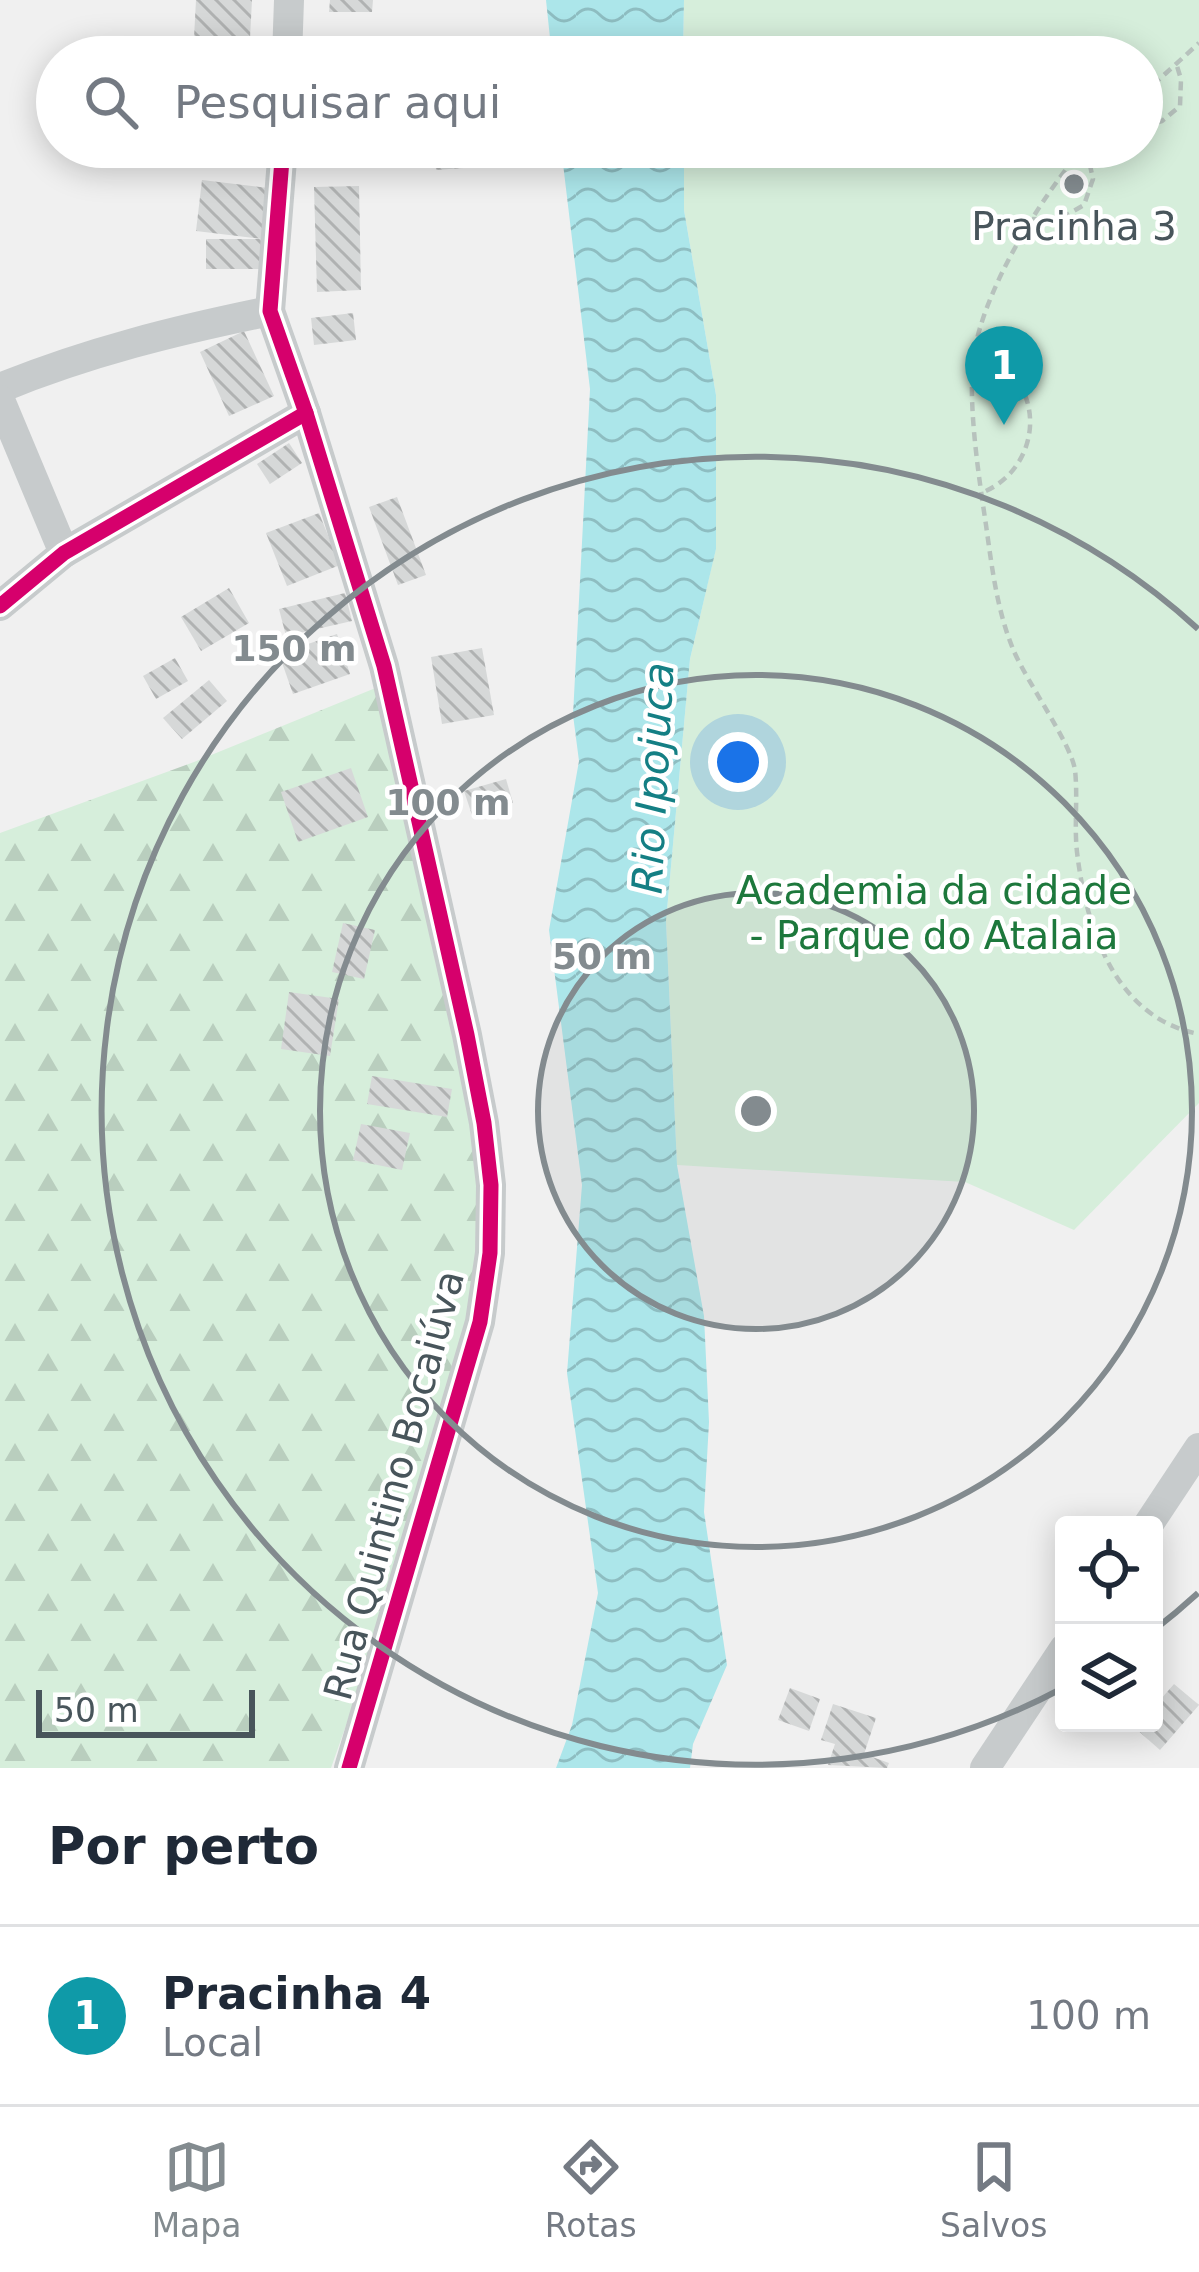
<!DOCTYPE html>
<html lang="pt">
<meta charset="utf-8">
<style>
:root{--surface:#fff;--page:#f2f2f3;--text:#1f2937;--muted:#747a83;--line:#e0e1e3;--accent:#838b8f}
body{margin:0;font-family:"DejaVu Sans",sans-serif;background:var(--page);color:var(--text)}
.controls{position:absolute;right:36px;bottom:36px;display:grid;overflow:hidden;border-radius:12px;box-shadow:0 6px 30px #0003}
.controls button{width:108px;height:108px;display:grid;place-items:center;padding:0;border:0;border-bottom:3px solid var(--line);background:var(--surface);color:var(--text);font:60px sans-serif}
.scale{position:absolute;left:36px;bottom:30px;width:219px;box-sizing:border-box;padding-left:12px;border:6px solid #48555b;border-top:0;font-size:33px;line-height:42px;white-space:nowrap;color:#48555b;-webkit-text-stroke:9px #fff;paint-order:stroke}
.you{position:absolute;left:738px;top:762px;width:42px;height:42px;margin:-30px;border:9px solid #fff;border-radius:50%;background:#1a73e8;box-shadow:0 0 0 18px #1a73e833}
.badge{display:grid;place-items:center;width:78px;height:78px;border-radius:50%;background:var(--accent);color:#fff;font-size:39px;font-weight:700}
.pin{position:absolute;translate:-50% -99px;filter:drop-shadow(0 3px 6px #0008)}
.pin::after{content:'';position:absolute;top:63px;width:42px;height:36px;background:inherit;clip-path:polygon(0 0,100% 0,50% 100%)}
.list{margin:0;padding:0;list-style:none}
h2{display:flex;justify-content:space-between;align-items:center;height:156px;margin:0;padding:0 48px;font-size:51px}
h2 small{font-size:39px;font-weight:400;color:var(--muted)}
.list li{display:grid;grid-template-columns:78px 1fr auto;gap:36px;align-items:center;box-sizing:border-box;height:180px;padding:0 48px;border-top:3px solid var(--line)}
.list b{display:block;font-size:45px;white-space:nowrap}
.list p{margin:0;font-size:39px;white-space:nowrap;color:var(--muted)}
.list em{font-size:39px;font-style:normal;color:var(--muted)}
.icon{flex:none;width:66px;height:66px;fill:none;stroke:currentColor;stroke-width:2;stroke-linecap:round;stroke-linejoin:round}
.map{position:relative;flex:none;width:1199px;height:1768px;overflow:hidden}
.search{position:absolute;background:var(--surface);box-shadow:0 6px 30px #0003;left:36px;right:36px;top:36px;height:132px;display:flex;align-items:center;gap:30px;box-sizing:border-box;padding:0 42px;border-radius:66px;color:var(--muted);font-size:45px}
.sheet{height:336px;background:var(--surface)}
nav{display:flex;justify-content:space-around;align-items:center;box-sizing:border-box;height:168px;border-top:3px solid var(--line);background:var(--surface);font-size:33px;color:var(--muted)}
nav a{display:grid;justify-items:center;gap:6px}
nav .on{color:var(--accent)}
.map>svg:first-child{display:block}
.forest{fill:url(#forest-firs)}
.park{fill:#d6eedb}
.water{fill:url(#water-waves)}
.building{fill:url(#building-back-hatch)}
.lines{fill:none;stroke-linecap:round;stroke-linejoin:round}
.path{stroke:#b7c2bd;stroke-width:4.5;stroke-dasharray:9 6;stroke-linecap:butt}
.street{stroke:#c7cbcc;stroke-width:30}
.cycleway-casing{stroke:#fff;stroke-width:22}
.cycleway{stroke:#d6006c;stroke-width:15}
.ring{fill:none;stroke:#838b8f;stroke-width:6}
.poi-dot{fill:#838b8f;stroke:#fff;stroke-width:4.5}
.labels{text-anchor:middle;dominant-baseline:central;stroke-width:9;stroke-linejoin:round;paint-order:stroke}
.poi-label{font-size:39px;fill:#48555b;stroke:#fff}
.park-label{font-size:39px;fill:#1d783c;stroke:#fff}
.street-label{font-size:39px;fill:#48555b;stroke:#fff}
.water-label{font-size:42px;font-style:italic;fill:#147f84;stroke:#fff}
.centre{fill:#838b8f;stroke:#fff;stroke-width:6}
.ring-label{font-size:36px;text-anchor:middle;font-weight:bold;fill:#838b8f;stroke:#fff;stroke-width:9;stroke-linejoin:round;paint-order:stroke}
</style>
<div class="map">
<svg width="1199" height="1768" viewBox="0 0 1199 1768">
<defs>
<pattern id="forest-firs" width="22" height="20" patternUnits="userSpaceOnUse" patternTransform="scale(3)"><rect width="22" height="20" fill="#d6eedb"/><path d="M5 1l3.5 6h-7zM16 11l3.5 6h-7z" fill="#b9cebe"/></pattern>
<pattern id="water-waves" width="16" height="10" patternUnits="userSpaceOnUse" patternTransform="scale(3)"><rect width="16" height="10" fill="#ace6ea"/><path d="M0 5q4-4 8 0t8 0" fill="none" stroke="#8ebdc1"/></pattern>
<pattern id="building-back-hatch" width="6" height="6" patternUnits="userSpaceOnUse" patternTransform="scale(3)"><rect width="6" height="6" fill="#d6d8d8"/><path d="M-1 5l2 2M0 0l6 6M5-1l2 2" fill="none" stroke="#b0b2b2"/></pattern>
</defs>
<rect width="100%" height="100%" fill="#f0f0f0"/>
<!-- forest -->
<polygon class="forest" points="378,687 481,1145 482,1338 331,1768 0,1768 0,833 194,762"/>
<!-- park -->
<polygon class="park" points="684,0 1199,0 1199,1103 1074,1230 965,1182 677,1165 666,921 690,659 716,548 716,395 684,210 684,147 1142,147 1142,57 683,57"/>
<!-- water -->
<g class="water">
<polygon points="546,0 684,0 683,57 552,57"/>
<polygon points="561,147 684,147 684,210 716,395 716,549 690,659 666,921 677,1165 704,1316 709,1422 704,1512 727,1665 693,1744 690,1768 556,1768 572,1725 598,1593 567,1373 582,1185 549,930 579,761 573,715 590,389"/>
</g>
<!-- building -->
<g class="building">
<polygon points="196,0 252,0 249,57 193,57"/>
<polygon points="330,0 373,0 372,12 329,12"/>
<polygon points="316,147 372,147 371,166 315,164"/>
<polygon points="434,147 475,147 477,167 436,170"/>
<polygon points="202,180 268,188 262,239 196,231"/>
<polygon points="359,186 361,290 317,292 314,187"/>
<rect x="206" y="239" width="56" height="30"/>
<polygon points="353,313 356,340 314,345 311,318"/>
<polygon points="244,331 274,396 229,416 200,352"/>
<polygon points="289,443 302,463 270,484 257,464"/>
<polygon points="397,497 426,575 398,585 369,507"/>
<polygon points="319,513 340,565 287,586 266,533"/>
<polygon points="229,588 249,623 201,651 181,617"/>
<polygon points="345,593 352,621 286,636 279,609"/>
<polygon points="337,634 350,674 293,694 279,654"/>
<polygon points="482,648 494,715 442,724 431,657"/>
<polygon points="175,658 188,681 156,699 143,676"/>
<polygon points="209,680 227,701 182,739 163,718"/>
<polygon points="351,768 368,817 298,842 281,792"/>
<polygon points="506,779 513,803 472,815 464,791"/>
<polygon points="343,923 375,930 364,979 332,972"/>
<polygon points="289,992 339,999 330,1056 281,1049"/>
<polygon points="372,1076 452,1089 447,1117 367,1104"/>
<polygon points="361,1124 410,1133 402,1170 353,1160"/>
<polygon points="1174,1684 1199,1705 1160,1750 1135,1728 1140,1723 1154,1723 1154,1707"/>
<polygon points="790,1688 820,1699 809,1731 778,1720"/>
<polygon points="833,1704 876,1718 864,1754 889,1763 887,1768 828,1765 835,1744 821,1740"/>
</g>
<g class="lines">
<!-- path -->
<g class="path">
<polyline points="1142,95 1199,43"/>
<polyline points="1142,127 1162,121 1180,106 1181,79 1176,63"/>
<path d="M 1084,147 C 1041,197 984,289 974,354 C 967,401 979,478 986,525 C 992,568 997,610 1013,649 C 1026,681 1071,743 1075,770 C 1078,797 1074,825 1077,852 C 1086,928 1115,1018 1199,1034"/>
<polyline points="1032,219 1058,220 1084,205 1093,179 1086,147"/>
<path d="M 978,338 C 986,358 1005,363 1017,380 C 1045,421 1026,476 981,493"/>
</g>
<!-- street -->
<g class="street">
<polyline points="287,57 289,0"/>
<polyline points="283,147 270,311 306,413 384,666 467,1035 484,1123 491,1185 490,1253 480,1322 349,1768"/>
<path d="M 0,388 C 88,352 177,330 270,311"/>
<polyline points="0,400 64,553"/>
<polyline points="0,606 64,553 306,413"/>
<polyline points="1148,1525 1199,1448"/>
<polyline points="985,1768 1064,1649"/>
</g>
<defs>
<g id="cycleway">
<polyline points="283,147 270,311 306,413 384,666 467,1035 484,1123 491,1185 490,1253 480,1322 349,1768"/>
<polyline points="0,606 64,553 306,413"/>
</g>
</defs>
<!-- cycleway casing -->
<use href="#cycleway" class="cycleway-casing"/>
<!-- cycleway -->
<use href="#cycleway" class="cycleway"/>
</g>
<!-- distance rings -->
<circle cx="756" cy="1111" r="218" fill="#838b8f" fill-opacity=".12"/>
<g class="ring">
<circle cx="756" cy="1111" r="218"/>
<circle cx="756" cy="1111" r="436"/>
<path d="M1198 1593A654 654 0 0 1 1154 1630M1063 1688A654 654 0 1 1 1198 629"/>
</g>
<!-- markers -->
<circle class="poi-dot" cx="1074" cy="184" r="12"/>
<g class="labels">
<!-- poi labels -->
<g class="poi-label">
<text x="1074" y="226">Pracinha 3</text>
</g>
<!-- park labels -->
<g class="park-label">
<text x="934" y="890">Academia da cidade<tspan x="934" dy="45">- Parque do Atalaia</tspan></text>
</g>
<!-- street labels -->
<g class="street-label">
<text transform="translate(394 1485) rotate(-75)">Rua Quintino Bocaiúva</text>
</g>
<!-- water labels -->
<g class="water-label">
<text transform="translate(653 778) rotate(-87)">Rio Ipojuca</text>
</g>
</g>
<circle cx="756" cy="1111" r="18" class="centre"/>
<g class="ring-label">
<text x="294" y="661">150 m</text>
<text x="448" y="815">100 m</text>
<text x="602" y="969">50 m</text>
</g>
</svg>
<div class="controls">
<button><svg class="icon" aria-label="locate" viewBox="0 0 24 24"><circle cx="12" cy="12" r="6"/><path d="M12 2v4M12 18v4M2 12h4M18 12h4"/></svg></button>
<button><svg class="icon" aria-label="layers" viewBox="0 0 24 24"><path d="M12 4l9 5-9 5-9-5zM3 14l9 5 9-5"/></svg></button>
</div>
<div class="scale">50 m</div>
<div class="you"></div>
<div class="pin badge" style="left:1004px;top:425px;background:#0f9aa8">1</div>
<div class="search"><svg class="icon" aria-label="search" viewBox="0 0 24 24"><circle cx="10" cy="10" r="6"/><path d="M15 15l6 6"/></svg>Pesquisar aqui</div>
</div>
<section class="sheet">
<h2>Por perto<small></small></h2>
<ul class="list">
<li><span class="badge" style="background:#0f9aa8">1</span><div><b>Pracinha 4</b><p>Local</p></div><em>100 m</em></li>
</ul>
</section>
<nav>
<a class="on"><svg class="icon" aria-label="map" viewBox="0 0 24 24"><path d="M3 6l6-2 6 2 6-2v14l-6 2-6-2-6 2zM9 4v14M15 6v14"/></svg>Mapa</a>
<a><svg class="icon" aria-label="directions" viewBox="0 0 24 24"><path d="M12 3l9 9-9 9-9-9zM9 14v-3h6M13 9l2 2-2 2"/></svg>Rotas</a>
<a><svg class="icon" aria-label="saved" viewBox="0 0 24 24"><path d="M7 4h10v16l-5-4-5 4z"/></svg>Salvos</a>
</nav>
